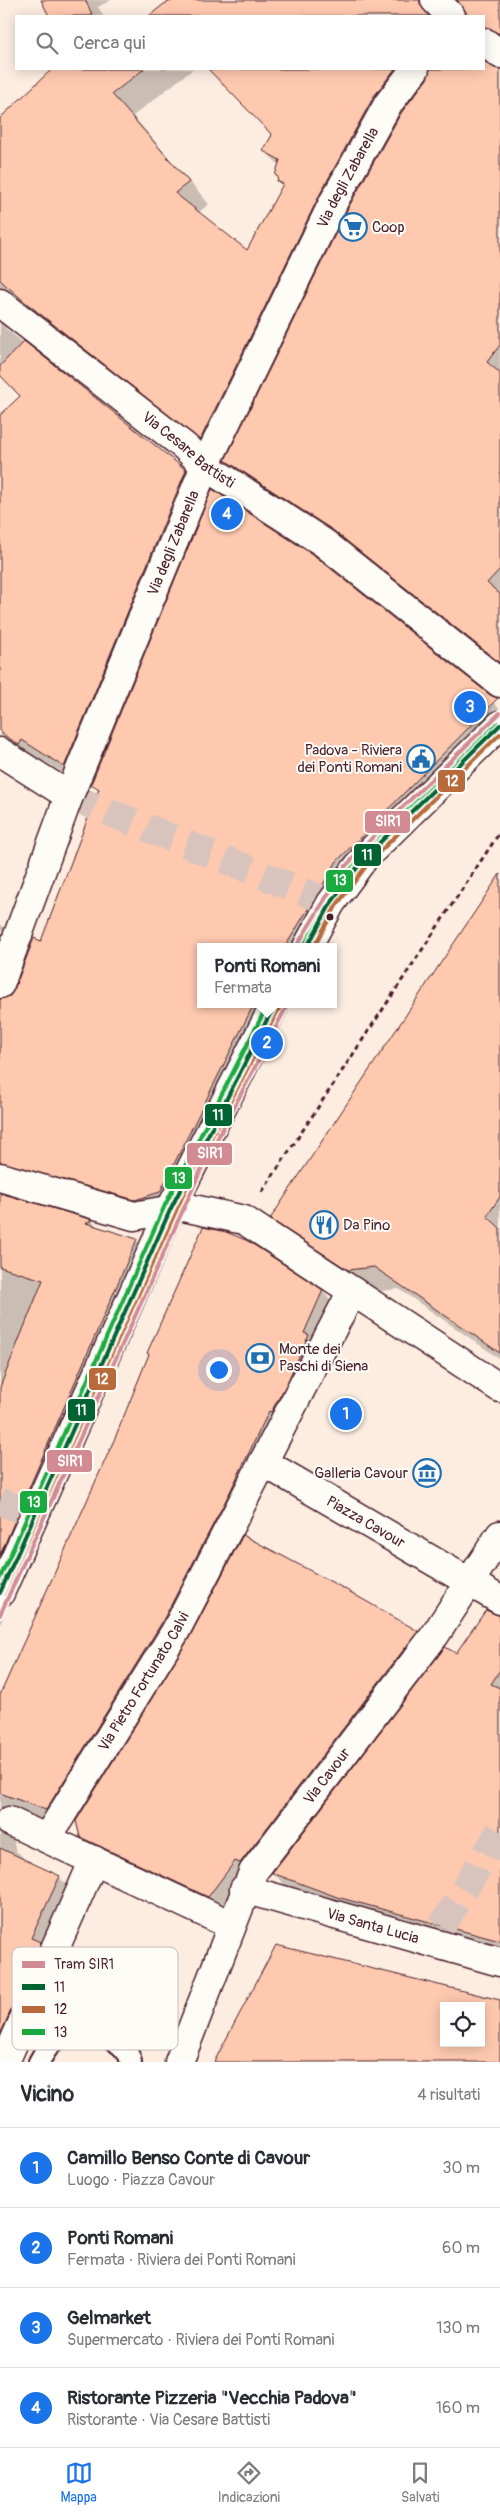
<!DOCTYPE html>
<html lang="it">
<meta charset="utf-8">
<style>
:root{--surface:#fff;--page:#f2f2f3;--text:#2b2b33;--muted:#7c7c81;--line:#e1e1e2;--accent:#1a73e8}
body{margin:0;font-family:Pangolin,sans-serif;background:var(--page);color:var(--text)}
.controls{position:absolute;right:15px;bottom:15px;display:grid;overflow:hidden;border-radius:0px;box-shadow:0 2px 12px #0003}
.controls button{width:45px;height:45px;display:grid;place-items:center;padding:0;border:0;border-bottom:1px solid var(--line);background:var(--surface);color:var(--text);font:25px sans-serif}
.you{position:absolute;left:218px;top:1369px;width:18px;height:18px;margin:-12px;border:4px solid #fff;border-radius:50%;background:#1a73e8;box-shadow:0 0 0 8px #1a73e833}
.badge{display:grid;place-items:center;width:32px;height:32px;border-radius:50%;background:var(--accent);color:#fff;font-size:16px;font-weight:700}
.pin{position:absolute;translate:-50% -50%;border:2px solid #fff;box-shadow:0 1px 5px #0006}
.popup{position:absolute;left:197px;top:943px;width:140px;height:65px;box-sizing:border-box;display:grid;place-content:center;border-radius:0px;background:var(--surface);filter:drop-shadow(0 1px 4px #0005);font-size:16px;white-space:nowrap;color:var(--muted)}
.popup b{font-size:19px;color:var(--text)}
.popup::after{content:'';position:absolute;left:50%;top:100%;margin-left:-10px;border:10px solid transparent;border-top-color:var(--surface)}
.list{margin:0;padding:0;list-style:none}
h2{display:flex;justify-content:space-between;align-items:center;height:65px;margin:0;padding:0 20px;font-size:21px}
h2 small{font-size:16px;font-weight:400;color:var(--muted)}
.list li{display:grid;grid-template-columns:32px 1fr auto;gap:15px;align-items:center;box-sizing:border-box;height:80px;padding:0 20px;border-top:1px solid var(--line)}
.list b{display:block;font-size:19px;white-space:nowrap}
.list p{margin:0;font-size:16px;white-space:nowrap;color:var(--muted)}
.list em{font-size:16px;font-style:normal;color:var(--muted)}
.icon{flex:none;width:28px;height:28px;fill:none;stroke:currentColor;stroke-width:2;stroke-linecap:round;stroke-linejoin:round}
.map{position:relative;flex:none;width:500px;height:2062px;overflow:hidden}
.search{position:absolute;background:var(--surface);box-shadow:0 2px 12px #0003;left:15px;right:15px;top:15px;height:55px;display:flex;align-items:center;gap:12px;box-sizing:border-box;padding:0 18px;border-radius:0px;color:var(--muted);font-size:19px}
.sheet{height:385px;background:var(--surface)}
nav{display:flex;justify-content:space-around;align-items:center;box-sizing:border-box;height:70px;border-top:1px solid var(--line);background:var(--surface);font-size:14px;color:var(--muted)}
nav a{display:grid;justify-items:center;gap:2px}
nav .on{color:var(--accent)}
.map>svg:first-child{display:block}
.shadow{fill:#0003}
.building{fill:#fec9af;stroke:#4a1f2b;fill-rule:evenodd}
.lines{fill:none;stroke-linecap:round;stroke-linejoin:round}
.street-tunnel{stroke:#d9c4bd;stroke-width:28;stroke-dasharray:28 14;stroke-linecap:butt}
.lane-casing{stroke:#4a1f2b;stroke-width:24}
.street-casing{stroke:#4a1f2b;stroke-width:31}
.path{stroke:#4a1f2b;stroke-width:3;stroke-dasharray:5 4;stroke-linecap:butt}
.lane{stroke:#fdfcf7;stroke-width:20}
.street{stroke:#fdfcf7;stroke-width:28}
.bus-1-casing{stroke:#fdfcf7;stroke-width:8}
.bus-2-casing{stroke:#fdfcf7;stroke-width:8}
.bus-3-casing{stroke:#fdfcf7;stroke-width:8}
.bus-1{stroke:#006332;stroke-width:4}
.bus-2{stroke:#b86a3a;stroke-width:4}
.bus-3{stroke:#1baa40;stroke-width:4}
.tram-1-casing{stroke:#fdfcf7;stroke-width:8}
.tram-1{stroke:#d38b93;stroke-width:4}
.bus-dot{fill:#4a1f2b;stroke:#fdfcf7;stroke-width:2}
.labels{text-anchor:middle;dominant-baseline:central;stroke-width:4;stroke-linejoin:round;paint-order:stroke}
.street-label{font-size:15px;fill:#4a1f2b;stroke:#fdfcf7}
.poi-label{font-size:15px;fill:#4a1f2b;stroke:#fdfcf7;text-anchor:start}
.key{fill:#fdfcf7;stroke:#c7baba;stroke-width:1}
.key-label{font-size:14px;fill:#4a1f2b}
.line-badge{stroke:#fdfcf7;stroke-width:2}
.badge-label{font-size:14px;text-anchor:middle;font-weight:bold;fill:#fff}
</style>
<div class="map">
<svg width="500" height="2062" viewBox="0 0 500 2062">
<rect width="100%" height="100%" fill="#fdede1"/>
<filter id="ink" filterUnits="userSpaceOnUse"><feTurbulence type="fractalNoise" baseFrequency=".02" numOctaves="2"/><feDisplacementMap in="SourceGraphic" scale="10" xChannelSelector="R" yChannelSelector="G"/><feConvolveMatrix kernelMatrix="1 2 1 2 8 2 1 2 1" color-interpolation-filters="sRGB"/></filter>
<g filter="url(#ink)">
<!-- shadow -->
<g class="shadow">
<polygon points="43,0 111,0 98,7 103,16 51,16"/>
<polygon points="177,0 500,0 500,49 490,62 490,66 500,70 500,666 248,482 227,460 404,107 341,216 222,460 5,323 6,329 186,471 207,492 86,788 44,761 40,765 0,736 0,416 21,396 0,373 0,120 50,72 48,69 193,69 133,116 209,204 198,213 247,252 283,186 278,181 279,165 264,150 273,135 209,69 484,69 484,16 467,16 467,12 461,6 453,6 442,16 151,16 164,6"/>
<polygon points="477,687 500,709 500,742 359,884 322,947 201,947 201,1004 287,1004 183,1215 12,1188 8,1195 92,1221 100,1229 136,1240 159,1262 0,1625 0,942 4,930 2,930 0,935 0,924 27,949 19,972 21,972 42,943 100,791 92,783"/>
<polygon points="500,921 500,1359 399,1289 372,1292 295,1242 272,1218"/>
<polygon points="322,1291 343,1313 68,1830 40,1820 36,1827 15,1836 14,1844 16,1851 23,1857 22,1860 59,1877 80,1898 0,2062 0,1695 117,1438"/>
<polygon points="342,1589 417,1632 441,1655 457,1655 500,1617 500,1958 296,1896 272,1872 230,1918 104,1859 82,1837"/>
</g>
<!-- building -->
<g class="building">
<polygon points="41,0 85,0 93,16 49,16"/>
<polygon points="174,0 420,0 420,4 429,16 149,16 164,4"/>
<polygon points="457,0 500,0 500,34 484,27 484,16 466,16 466,12"/>
<polygon points="484,61 500,69 500,345 487,362 500,373 500,569 487,583 500,594 500,663 334,531 225,460 348,208 401,113 427,79 430,69 484,69"/>
<polygon points="52,69 144,69 112,94 189,182 175,193 247,250 283,184 277,181 278,177 275,175 280,160 263,151 272,135 208,69 395,69 374,96 320,194 200,440 25,302 0,280 0,118"/>
<polygon points="24,341 186,470 64,767 22,740 19,745 0,732 0,415 20,396 0,375 0,366"/>
<polygon points="212,489 315,556 490,695 498,698 337,861 285,947 201,947 201,1004 254,1004 160,1192 135,1200 0,1162 0,999 10,996 14,990 34,938 41,941 99,789 91,784"/>
<polygon points="500,874 500,1197 487,1216 500,1228 500,1353 374,1267 348,1270 270,1219"/>
<polygon points="0,1193 93,1220 86,1223 137,1239 0,1555 0,1387 43,1280 0,1267"/>
<polygon points="203,1227 226,1232 248,1241 323,1290 304,1333 309,1335 285,1387 271,1412 269,1411 228,1496 161,1624 46,1810 0,1793 0,1695 115,1438 149,1354 147,1353"/>
<polygon points="243,1535 343,1588 418,1631 240,1863 235,1861 208,1897 80,1837 76,1821 188,1640"/>
<polygon points="486,1610 500,1616 500,1670 491,1684 500,1688 500,1941 337,1897 272,1873 445,1647 456,1653"/>
<polygon points="0,1848 60,1876 31,1938 41,1942 0,2035"/>
<path d="M 276,1945 L 500,2000 L 500,2062 L 214,2062 ZM 444,2006 L 481,2006 L 481,2043 L 444,2043 Z"/>
</g>
<g class="lines">
<!-- street-tunnel -->
<g class="street-tunnel">
<polyline points="69,796 331,903"/>
<polyline points="0,1501 23,1511"/>
<polyline points="442,1926 500,1831"/>
</g>
<defs>
<path id="lane" d="M 39,2062 C 56,2029 79,2019 112,2039 C 121,2045 129,2051 131,2062"/>
<g id="street">
<polyline points="435,0 451,16"/>
<polyline points="484,42 500,54"/>
<path id="s1" d="M 0,303 L 184,446 L 205,466 L 324,543 L 500,683"/>
<polyline points="0,752 69,796"/>
<polyline points="307,947 331,903 365,857 500,725"/>
<path id="s2" d="M 0,984 L 69,796 L 205,466 L 334,201 L 388,104 L 415,69"/>
<polyline points="0,1177 134,1216 184,1207 244,1220 500,1388"/>
<path id="s3" d="M 263,1462 L 500,1600"/>
<polyline points="0,1593 171,1208 275,1004"/>
<polyline points="9,1821 231,1925"/>
<path id="s4" d="M 47,1838 L 175,1632 L 352,1291"/>
<path id="s5" d="M 244,1889 L 500,1962"/>
<polyline points="5,2062 94,1860"/>
<path id="s6" d="M 179,2062 L 253,1872 L 435,1635 L 500,1535"/>
</g>
</defs>
<!-- lane casing -->
<use href="#lane" class="lane-casing"/>
<!-- street casing -->
<use href="#street" class="street-casing"/>
<!-- path -->
<polyline class="path" points="262,1192 500,832"/>
<!-- lane -->
<use href="#lane" class="lane"/>
<!-- street -->
<use href="#street" class="street"/>
<defs>
<g id="bus-1">
<polyline points="307,947 331,903 365,857 500,725"/>
<polyline points="0,1593 171,1208 275,1004"/>
</g>
<g id="bus-2">
<polyline points="314,947 336,906 370,861 500,734"/>
<polyline points="6,1596 177,1211 281,1007"/>
</g>
<g id="bus-3">
<polyline points="302,944 326,899 360,853 496,721"/>
<polyline points="0,1578 165,1205 268,1004"/>
</g>
</defs>
<!-- bus-1 casing -->
<use href="#bus-1" class="bus-1-casing"/>
<!-- bus-2 casing -->
<use href="#bus-2" class="bus-2-casing"/>
<!-- bus-3 casing -->
<use href="#bus-3" class="bus-3-casing"/>
<!-- bus-1 -->
<use href="#bus-1" class="bus-1"/>
<!-- bus-2 -->
<use href="#bus-2" class="bus-2"/>
<!-- bus-3 -->
<use href="#bus-3" class="bus-3"/>
<defs>
<g id="tram-1">
<polyline points="296,947 344,868 382,827 500,713"/>
<polyline points="0,1615 201,1170 288,1004"/>
</g>
</defs>
<!-- tram-1 casing -->
<use href="#tram-1" class="tram-1-casing"/>
<!-- tram-1 -->
<use href="#tram-1" class="tram-1"/>
</g>
</g>
<!-- icons -->
<defs>
<symbol id="supermarket-ring" viewBox="-11 -11 22 22"><circle r="9.5" fill="#fdfcf7" stroke="#1f6fb2" stroke-width="1.5"/><path d="M-6-5.5h2.5l.6 2H6L4.5 2H-2.5L-4.4-4H-6ZM-1.5 3.2a1.3 1.3 0 1 0 .1 0ZM3 3.2a1.3 1.3 0 1 0 .1 0Z" fill="#1f6fb2"/></symbol>
<symbol id="civic-ring" viewBox="-11 -11 22 22"><circle r="9.5" fill="#fdfcf7" stroke="#1f6fb2" stroke-width="1.5"/><path d="M-.6-6.5H3V-4.5H.6V-3L4-1V1h2V6H-6V1h2V-1L-.6-3ZM-1.2 2.5V6h2.4V2.5Z" fill="#1f6fb2"/></symbol>
<symbol id="restaurant-ring" viewBox="-11 -11 22 22"><circle r="9.5" fill="#fdfcf7" stroke="#1f6fb2" stroke-width="1.5"/><path d="M-5-6h1v4h1v-4h1v4h1v-4h1v5L-1.5 .5V6h-2V.5L-5-1ZM5-6V6H3V1.5H1.5Q1.5-4 5-6Z" fill="#1f6fb2"/></symbol>
<symbol id="bank-ring" viewBox="-11 -11 22 22"><circle r="9.5" fill="#fdfcf7" stroke="#1f6fb2" stroke-width="1.5"/><path d="M-6-4H6V4H-6ZM0-2.3a2.3 2.3 0 1 0 0 4.6a2.3 2.3 0 1 0 0-4.6Z" fill="#1f6fb2"/></symbol>
<symbol id="museum-ring" viewBox="-11 -11 22 22"><circle r="9.5" fill="#fdfcf7" stroke="#1f6fb2" stroke-width="1.5"/><path d="M0-6L6-3V-2H-6V-3ZM-5-1h2V3h-2ZM-1-1h2V3h-2ZM3-1h2V3H3ZM-6 4H6V6H-6Z" fill="#1f6fb2"/></symbol>
</defs>
<g fill-rule="evenodd">
<use href="#supermarket-ring" x="337" y="211" width="32" height="32"/>
<use href="#civic-ring" x="405" y="743" width="32" height="32"/>
<use href="#restaurant-ring" x="308" y="1209" width="32" height="32"/>
<use href="#bank-ring" x="244" y="1342" width="32" height="32"/>
<use href="#museum-ring" x="411" y="1457" width="32" height="32"/>
</g>
<!-- markers -->
<circle class="bus-dot" cx="330" cy="917" r="4.5"/>
<g class="labels">
<!-- street labels -->
<g class="street-label">
<text stroke="none"><textPath href="#s2" startOffset="879">Via degli Zabarella</textPath></text>
<text stroke="none"><textPath href="#s1" startOffset="239">Via Cesare Battisti</textPath></text>
<text stroke="none"><textPath href="#s2" startOffset="474">Via degli Zabarella</textPath></text>
<text stroke="none"><textPath href="#s3" startOffset="119">Piazza Cavour</textPath></text>
<text stroke="none"><textPath href="#s4" startOffset="184">Via Pietro Fortunato Calvi</textPath></text>
<text stroke="none"><textPath href="#s6" startOffset="325">Via Cavour</textPath></text>
<text stroke="none"><textPath href="#s5" startOffset="134">Via Santa Lucia</textPath></text>
</g>
<!-- poi labels -->
<g class="poi-label">
<text x="372" y="227">Coop</text>
<text x="402" y="750" text-anchor="end">Padova - Riviera<tspan x="402" dy="17">dei Ponti Romani</tspan></text>
<text x="343" y="1225">Da Pino</text>
<text x="279" y="1349">Monte dei<tspan x="279" dy="17">Paschi di Siena</tspan></text>
<text x="408" y="1473" text-anchor="end">Galleria Cavour</text>
</g>
</g>
<!-- legend -->
<rect x="12" y="1947" width="166" height="103" rx="8" class="key"/>
<rect x="22" y="1961" width="23" height="7" fill="#d38b93"/>
<rect x="22" y="1984" width="23" height="6" fill="#006332"/>
<rect x="22" y="2006" width="23" height="7" fill="#b86a3a"/>
<rect x="22" y="2029" width="23" height="6" fill="#1baa40"/>
<g class="key-label">
<text x="54" y="1969">Tram SIR1</text>
<text x="54" y="1992">11</text>
<text x="54" y="2014">12</text>
<text x="54" y="2037">13</text>
</g>
<g class="line-badge">
<rect x="437" y="769" width="29" height="24" rx="5" fill="#b86a3a"/>
<rect x="364" y="810" width="47" height="24" rx="5" fill="#d38b93"/>
<rect x="353" y="843" width="29" height="24" rx="5" fill="#006332"/>
<rect x="325" y="869" width="29" height="24" rx="5" fill="#1baa40"/>
<rect x="204" y="1103" width="29" height="24" rx="5" fill="#006332"/>
<rect x="186" y="1142" width="47" height="24" rx="5" fill="#d38b93"/>
<rect x="164" y="1166" width="29" height="24" rx="5" fill="#1baa40"/>
<rect x="88" y="1367" width="29" height="24" rx="5" fill="#b86a3a"/>
<rect x="67" y="1398" width="29" height="24" rx="5" fill="#006332"/>
<rect x="46" y="1449" width="47" height="24" rx="5" fill="#d38b93"/>
<rect x="19" y="1490" width="29" height="24" rx="5" fill="#1baa40"/>
</g>
<g class="badge-label">
<text x="452" y="786">12</text>
<text x="388" y="826">SIR1</text>
<text x="367" y="860">11</text>
<text x="340" y="885">13</text>
<text x="218" y="1120">11</text>
<text x="210" y="1158">SIR1</text>
<text x="179" y="1183">13</text>
<text x="102" y="1384">12</text>
<text x="81" y="1415">11</text>
<text x="70" y="1466">SIR1</text>
<text x="34" y="1507">13</text>
</g>
</svg>
<div class="controls">
<button><svg class="icon" aria-label="locate" viewBox="0 0 24 24"><circle cx="12" cy="12" r="6"/><path d="M12 2v4M12 18v4M2 12h4M18 12h4"/></svg></button>
</div>
<div class="you"></div>
<div class="pin badge" style="left:346px;top:1414px">1</div>
<div class="pin badge" style="left:267px;top:1043px">2</div>
<div class="popup"><b>Ponti Romani</b>Fermata</div>
<div class="pin badge" style="left:470px;top:707px">3</div>
<div class="pin badge" style="left:227px;top:514px">4</div>
<div class="search"><svg class="icon" aria-label="search" viewBox="0 0 24 24"><circle cx="10" cy="10" r="6"/><path d="M15 15l6 6"/></svg>Cerca qui</div>
</div>
<section class="sheet">
<h2>Vicino<small>4 risultati</small></h2>
<ul class="list">
<li><span class="badge">1</span><div><b>Camillo Benso Conte di Cavour</b><p>Luogo · Piazza Cavour</p></div><em>30 m</em></li>
<li><span class="badge">2</span><div><b>Ponti Romani</b><p>Fermata · Riviera dei Ponti Romani</p></div><em>60 m</em></li>
<li><span class="badge">3</span><div><b>Gelmarket</b><p>Supermercato · Riviera dei Ponti Romani</p></div><em>130 m</em></li>
<li><span class="badge">4</span><div><b>Ristorante Pizzeria &quot;Vecchia Padova&quot;</b><p>Ristorante · Via Cesare Battisti</p></div><em>160 m</em></li>
</ul>
</section>
<nav>
<a class="on"><svg class="icon" aria-label="map" viewBox="0 0 24 24"><path d="M3 6l6-2 6 2 6-2v14l-6 2-6-2-6 2zM9 4v14M15 6v14"/></svg>Mappa</a>
<a><svg class="icon" aria-label="directions" viewBox="0 0 24 24"><path d="M12 3l9 9-9 9-9-9zM9 14v-3h6M13 9l2 2-2 2"/></svg>Indicazioni</a>
<a><svg class="icon" aria-label="saved" viewBox="0 0 24 24"><path d="M7 4h10v16l-5-4-5 4z"/></svg>Salvati</a>
</nav>
